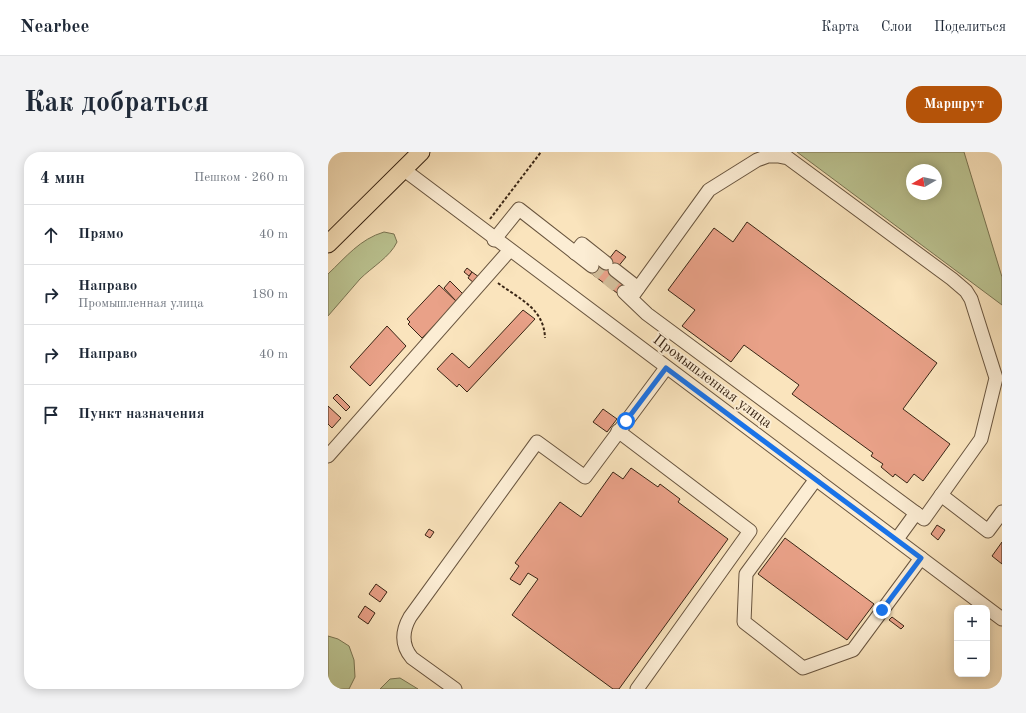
<!DOCTYPE html>
<html lang="ru">
<meta charset="utf-8">
<style>
:root{--surface:#fff;--page:#f2f2f3;--text:#1f2937;--muted:#747a83;--line:#e0e1e3;--accent:#b45309}
body{margin:0;font-family:"Old Standard TT",serif;background:var(--page);color:var(--text)}
.controls{position:absolute;right:12px;bottom:12px;display:grid;overflow:hidden;border-radius:8px;box-shadow:0 2px 10px #0003}
.controls button{width:36px;height:36px;display:grid;place-items:center;padding:0;border:0;border-bottom:1px solid var(--line);background:var(--surface);color:var(--text);font:20px sans-serif}
.compass{position:absolute;left:578px;top:12px;width:36px;height:36px;border-radius:50%;background:var(--surface);box-shadow:0 2px 10px #0003;rotate:261deg}
.stop{position:absolute;width:12px;height:12px;margin:-9px;border:3px solid #1a73e8;border-radius:50%;background:#fff}
.stop.end{background:#1a73e8;border-color:#fff;box-shadow:0 1px 4px #0008}
.list{margin:0;padding:0;list-style:none}
h2{display:flex;justify-content:space-between;align-items:center;height:52px;margin:0;padding:0 16px;font-size:17px}
h2 small{font-size:13px;font-weight:400;color:var(--muted)}
.list li{display:grid;grid-template-columns:26px 1fr auto;gap:12px;align-items:center;box-sizing:border-box;height:60px;padding:0 16px;border-top:1px solid var(--line)}
.list b{display:block;font-size:15px;white-space:nowrap}
.list p{margin:0;font-size:13px;white-space:nowrap;color:var(--muted)}
.list em{font-size:13px;font-style:normal;color:var(--muted)}
.icon{flex:none;width:22px;height:22px;fill:none;stroke:currentColor;stroke-width:2;stroke-linecap:round;stroke-linejoin:round}
.map{position:relative;flex:none;width:674px;height:537px;overflow:hidden;border-radius:16px}
header{display:flex;align-items:center;gap:24px;box-sizing:border-box;height:56px;padding:0 20px;background:var(--surface);border-bottom:1px solid var(--line)}
header strong{font-size:19px}
nav{display:flex;gap:22px;margin-inline-start:auto;font-size:14px}
.intro{display:flex;align-items:center;justify-content:space-between;box-sizing:border-box;height:96px;padding:0 24px}
h1{margin:0;font-size:28px}
.button{padding:10px 18px;border-radius:16px;background:var(--accent);color:#fff;font-size:14px;font-weight:700}
main{display:flex;gap:24px;padding:0 24px}
aside{flex:1;background:var(--surface);border-radius:16px;box-shadow:0 2px 10px #0003}
.map>svg:first-child{display:block}
.green{fill:#bcc593;stroke:#7a7554;fill-rule:evenodd}
.building{fill:#e9a188;stroke:#392515}
.lines{fill:none;stroke-linecap:round;stroke-linejoin:round}
.minor-tunnel{stroke:#d3be9b;stroke-width:13;stroke-dasharray:13 6;stroke-linecap:butt}
.minor-casing{stroke:#69553f;stroke-width:15}
.major-casing{stroke:#392515;stroke-width:19}
.path{stroke:#392515;stroke-width:2;stroke-dasharray:3 2;stroke-linecap:butt}
.minor{stroke:#fcedd4;stroke-width:13}
.major{stroke:#fae4bd;stroke-width:17}
.route{stroke:#1a73e8;stroke-width:5}
.labels{text-anchor:middle;dominant-baseline:central;stroke-width:4;stroke-linejoin:round;paint-order:stroke}
.street-label{font-size:15px;fill:#392515;stroke:#fcedd4}
</style>
<header>
<strong>Nearbee</strong>
<nav><a>Карта</a><a>Слои</a><a>Поделиться</a></nav>
</header>
<div class="intro"><h1>Как добраться</h1><a class="button">Маршрут</a></div>
<main>
<aside>
<h2>4 мин<small>Пешком · 260 m</small></h2>
<ul class="list">
<li><svg class="icon" aria-label="ahead" viewBox="0 0 24 24"><path d="M12 20V5M6 11l6-6 6 6"/></svg><div><b>Прямо</b></div><em>40 m</em></li>
<li><svg class="icon" aria-label="right" viewBox="0 0 24 24"><path d="M7 20v-9h11M14 6l5 5-5 5"/></svg><div><b>Направо</b><p>Промышленная улица</p></div><em>180 m</em></li>
<li><svg class="icon" aria-label="right" viewBox="0 0 24 24"><path d="M7 20v-9h11M14 6l5 5-5 5"/></svg><div><b>Направо</b></div><em>40 m</em></li>
<li><svg class="icon" aria-label="arrive" viewBox="0 0 24 24"><path d="M6 21V4h12l-3 4 3 4H6"/></svg><div><b>Пункт назначения</b></div></li>
</ul>
</aside>
<div class="map">
<svg width="674" height="537" viewBox="0 0 674 537">
<rect width="100%" height="100%" fill="#fae4bd"/>
<filter id="stains"><feTurbulence type="fractalNoise" baseFrequency=".005" numOctaves="4"/><feColorMatrix values="0 0 0 0 .2 0 0 0 0 .09 0 0 0 0 .02 0 0 0 .5 -.17"/></filter>
<radialGradient id="worn" r=".72"><stop offset=".6" stop-color="#630" stop-opacity="0"/><stop offset="1" stop-color="#630" stop-opacity=".3"/></radialGradient>
<!-- green -->
<g class="green">
<path d="M 469,0 L 636,0 L 674,125 L 674,153 ZM 584,18 L 608,18 L 608,42 L 584,42 Z"/>
<path d="M 56,80 L 66,82 L 69,90 C 62,105 44,115 32,127 C 21,139 11,152 0,164 L 0,122 C 18,105 32,87 56,80 Z"/>
<polygon points="0,484 10,487 21,494 26,508 27,525 21,537 0,537"/>
<polygon points="72,526 90,537 52,537 62,527"/>
</g>
<!-- building -->
<g class="building">
<polygon points="419,70 609,211 575,257 622,292 595,329 586,322 579,331 567,322 565,325 553,315 555,312 543,304 545,301 464,242 471,233 416,193 403,210 354,174 367,158 340,138 386,76 405,90"/>
<polygon points="288,98 298,105 284,122 300,134 293,144 260,119 266,110 274,116"/>
<polygon points="139,116 144,120 141,124 136,120"/>
<polygon points="144,120 151,125 146,131 140,126"/>
<polygon points="122,129 135,142 128,149 116,136"/>
<polygon points="111,133 129,150 94,186 80,172 82,170 79,167"/>
<polygon points="195,158 207,167 139,240 131,232 129,235 109,217 124,201 141,216"/>
<polygon points="59,174 78,194 42,234 22,215"/>
<polygon points="9,242 22,255 18,259 5,246"/>
<polygon points="0,254 13,266 4,276 0,272"/>
<polygon points="275,257 289,267 279,280 265,270"/>
<polygon points="303,316 330,335 332,332 352,347 350,350 400,387 291,537 285,537 184,463 210,427 200,421 192,433 182,427 191,414 187,411 232,350 253,365 285,320 295,327"/>
<polygon points="609,373 617,378 610,388 603,382"/>
<polygon points="101,377 106,380 102,386 97,383"/>
<polygon points="457,386 546,452 519,488 430,422"/>
<polygon points="674,390 674,412 664,404"/>
<polygon points="48,432 59,440 52,450 41,442"/>
<polygon points="37,454 47,461 40,472 30,465"/>
<polygon points="564,465 576,474 573,477 561,468"/>
</g>
<g class="lines">
<!-- minor-tunnel -->
<polyline class="minor-tunnel" points="264,114 296,140"/>
<defs>
<g id="minor">
<polyline points="75,17 674,467"/>
<polyline points="166,88 191,57 264,114"/>
<polyline points="247,101 254,92 278,111"/>
<polyline points="287,118 310,136"/>
<polyline points="296,140 319,162 596,367 653,287 668,226 643,147 638,139 624,127 460,6 450,4 440,4 429,8 381,38 303,146"/>
<polyline points="290,279 422,379 309,537"/>
<polyline points="0,304 181,99"/>
<polyline points="488,327 418,422 416,470 475,516 525,498 593,406"/>
<polyline points="613,343 660,379 674,360"/>
<polyline points="569,387 588,361"/>
<path d="M 127,537 L 84,506 C 73,493 74,479 82,465 L 209,290 L 257,325 L 338,216"/>
</g>
<polyline id="major" points="0,92 93,0"/>
</defs>
<!-- minor casing -->
<use href="#minor" class="minor-casing"/>
<!-- major casing -->
<use href="#major" class="major-casing"/>
<!-- path -->
<g class="path">
<polyline points="162,67 213,0"/>
<path d="M 170,131 C 191,147 216,156 217,186"/>
</g>
<!-- minor -->
<use href="#minor" class="minor"/>
<!-- major -->
<use href="#major" class="major"/>
</g>
<g class="lines">
<!-- route -->
<polyline class="route" points="298,269 338,216 593,406 554,458"/>
</g>
<g class="labels">
<!-- street labels -->
<g class="street-label">
<text transform="translate(384 230) rotate(37)">Промышленная улица</text>
</g>
</g>
<rect width="100%" height="100%" filter="url(#stains)"/>
<rect width="100%" height="100%" fill="url(#worn)"/>
</svg>
<div class="controls">
<button>+</button>
<button>−</button>
</div>
<svg class="compass" viewBox="-18 -18 36 36"><path d="M0-13l5 13h-10z" fill="#e53935"/><path d="M0 13l5-13h-10z" fill="#747a83"/></svg>
<div class="stop" style="left:298px;top:269px"></div>
<div class="stop end" style="left:554px;top:458px"></div>
</div>
</main>
